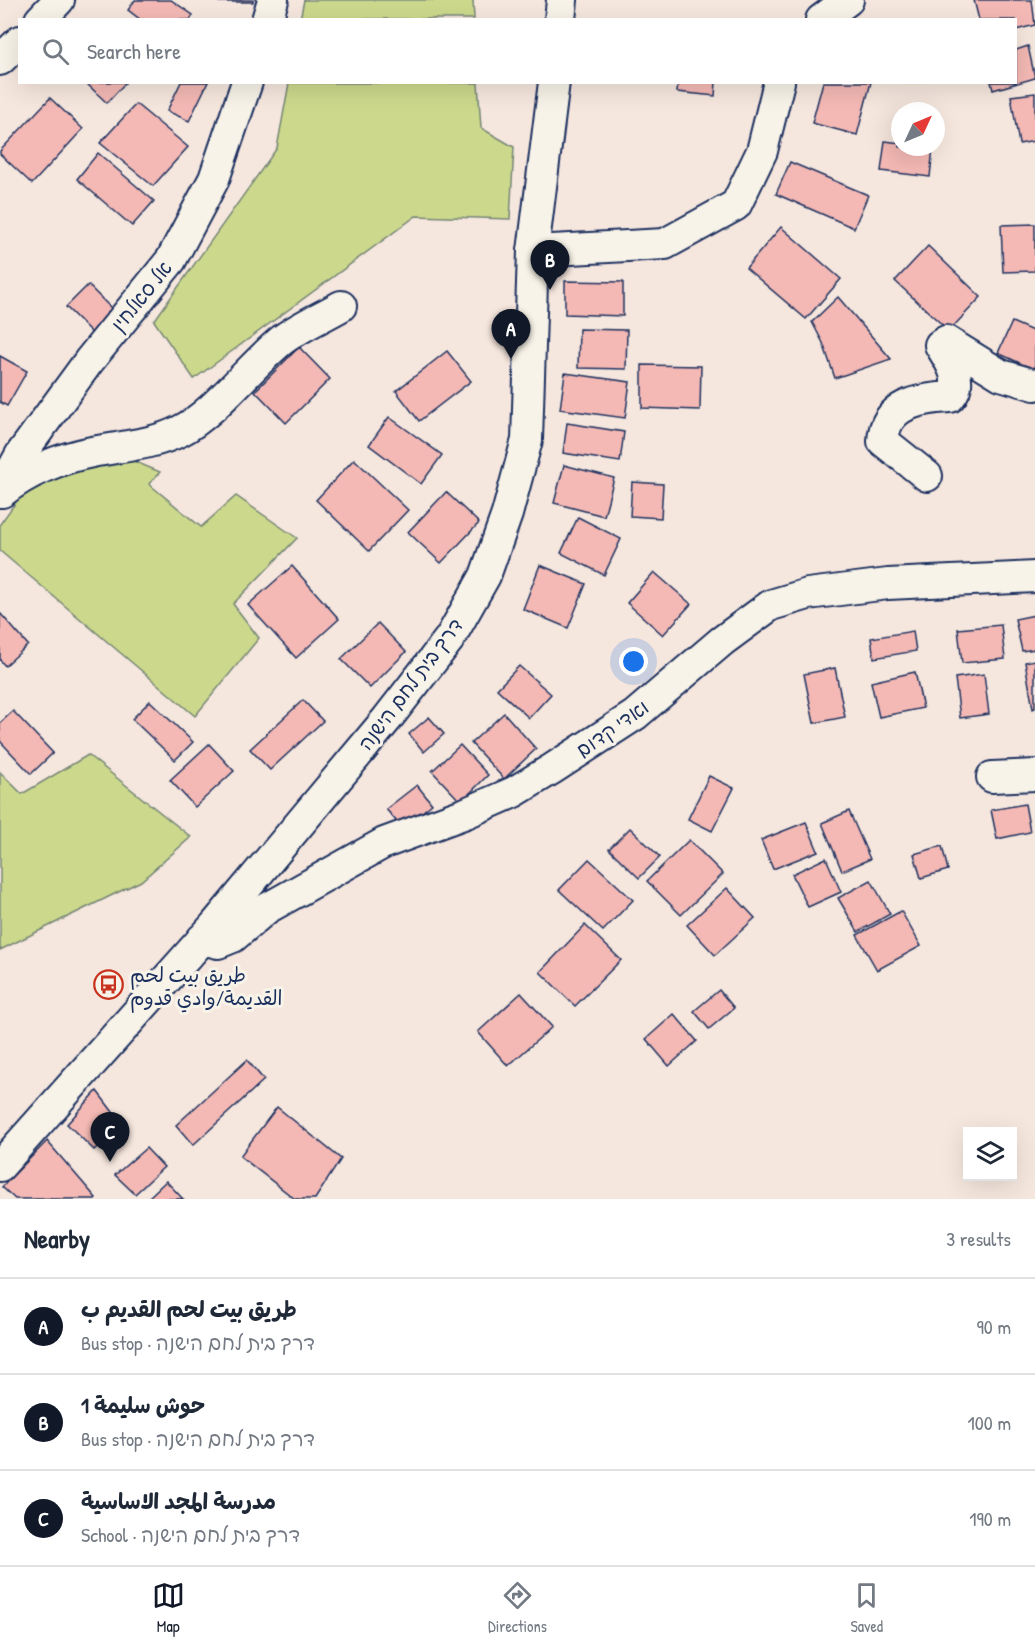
<!DOCTYPE html>
<meta charset="utf-8">
<style>
:root{--surface:#fff;--page:#f6f6f7;--text:#1f2937;--muted:#747a83;--line:#e0e1e3;--accent:#111827}
body{margin:0;font-family:"Patrick Hand","Playpen Sans Arabic","Playpen Sans Hebrew",sans-serif;background:var(--page);color:var(--text)}
.controls{position:absolute;right:18px;bottom:18px;display:grid;overflow:hidden;border-radius:0px;box-shadow:0 6px 24px #0002}
.controls button{width:54px;height:54px;display:grid;place-items:center;padding:0;border:0;border-bottom:2px solid var(--line);background:var(--surface);color:var(--text);font:30px sans-serif}
.compass{position:absolute;left:891px;top:102px;width:54px;height:54px;border-radius:50%;background:var(--surface);box-shadow:0 6px 24px #0002;rotate:46deg}
.you{position:absolute;left:634px;top:662px;width:21px;height:21px;margin:-15px;border:4px solid #fff;border-radius:50%;background:#1a73e8;box-shadow:0 0 0 9px #1a73e833}
.badge{display:grid;place-items:center;width:39px;height:39px;border-radius:50%;background:var(--accent);color:#fff;font-size:20px;font-weight:700}
.pin{position:absolute;translate:-50% -50px;filter:drop-shadow(0 2px 3px #0008)}
.pin::after{content:'';position:absolute;top:32px;width:21px;height:18px;background:inherit;clip-path:polygon(0 0,100% 0,50% 100%)}
.list{margin:0;padding:0;list-style:none}
h2{display:flex;justify-content:space-between;align-items:center;height:78px;margin:0;padding:0 24px;font-size:26px}
h2 small{font-size:20px;font-weight:400;color:var(--muted)}
.list li{display:grid;grid-template-columns:39px 1fr auto;gap:18px;align-items:center;box-sizing:border-box;height:96px;padding:0 24px;border-top:2px solid var(--line)}
.list b{display:block;font-size:22px;white-space:nowrap}
.list p{margin:0;font-size:20px;white-space:nowrap;color:var(--muted)}
.list em{font-size:20px;font-style:normal;color:var(--muted)}
.icon{flex:none;width:33px;height:33px;fill:none;stroke:currentColor;stroke-width:2;stroke-linecap:round;stroke-linejoin:round}
.map{position:relative;flex:none;width:1035px;height:1199px;overflow:hidden}
.search{position:absolute;background:var(--surface);box-shadow:0 6px 24px #0002;left:18px;right:18px;top:18px;height:66px;display:flex;align-items:center;gap:15px;box-sizing:border-box;padding:0 21px;border-radius:0px;color:var(--muted);font-size:22px}
.sheet{height:366px;background:var(--surface)}
nav{display:flex;justify-content:space-around;align-items:center;box-sizing:border-box;height:84px;border-top:2px solid var(--line);background:var(--surface);font-size:16px;color:var(--muted)}
nav a{display:grid;justify-items:center;gap:3px}
nav .on{color:var(--accent)}
.map>svg:first-child{display:block}
.green{fill:#ccd98c;stroke:#748475;stroke-width:1.5}
.building{fill:#f4b9b4;stroke:#1b2f5e;stroke-width:1.5}
.lines{fill:none;stroke-linecap:round;stroke-linejoin:round}
.minor-casing{stroke:#1b2f5e;stroke-width:34}
.minor{stroke:#f7f3e8;stroke-width:30}
.labels{text-anchor:middle;dominant-baseline:central;stroke-width:6;stroke-linejoin:round;paint-order:stroke}
.street-label{font-size:20px;fill:#1b2f5e;stroke:#f7f3e8}
.poi-label{font-size:20px;fill:#1b2f5e;stroke:#f7f3e8;text-anchor:start}
</style>
<div class="map">
<svg width="1035" height="1199" viewBox="0 0 1035 1199">
<rect width="100%" height="100%" fill="#f6e7de"/>
<filter id="ink" filterUnits="userSpaceOnUse"><feTurbulence type="fractalNoise" baseFrequency=".0167" numOctaves="2"/><feDisplacementMap in="SourceGraphic" scale="12" xChannelSelector="R" yChannelSelector="G"/><feConvolveMatrix kernelMatrix="1 2 1 2 8 2 1 2 1" color-interpolation-filters="sRGB"/></filter>
<g filter="url(#ink)">
<!-- green -->
<g class="green">
<polygon points="304,0 473,0 474,19 300,19"/>
<polygon points="289,83 478,83 481,128 514,147 510,219 416,216 194,379 154,321 277,148"/>
<polygon points="119,455 160,472 149,484 201,527 236,496 297,538 233,604 259,638 195,716 0,551 0,524 24,491"/>
<polygon points="88,755 191,837 141,881 0,950 0,772 22,794"/>
</g>
<!-- building -->
<g class="building">
<polygon points="135,0 171,0 193,15 190,20 141,20 128,10"/>
<rect x="219" y="0" width="34" height="2"/>
<polygon points="974,0 1032,0 1035,25 1016,30 1016,20 979,20"/>
<polygon points="1028,46 1035,78 993,90 991,82 1016,82 1016,50"/>
<polygon points="85,82 126,82 107,103"/>
<polygon points="181,82 208,82 189,121 167,111"/>
<polygon points="678,82 716,82 715,96 677,92"/>
<polygon points="823,82 871,82 857,135 812,123"/>
<polygon points="1035,93 1035,141 1019,144 1011,96"/>
<polygon points="50,98 83,129 32,184 0,154 0,151"/>
<polygon points="136,104 188,147 153,186 100,143"/>
<polygon points="885,141 900,143 900,147 933,147 930,177 881,171"/>
<polygon points="98,153 154,201 132,226 77,179"/>
<polygon points="790,162 868,195 854,228 776,194"/>
<polygon points="1035,224 1035,271 1003,272 1001,225"/>
<polygon points="781,227 841,279 806,319 746,268"/>
<polygon points="928,246 981,297 949,331 895,281"/>
<polygon points="565,281 623,282 623,316 565,314"/>
<polygon points="88,285 114,311 92,333 66,307"/>
<polygon points="838,297 891,359 835,378 823,343 812,322"/>
<polygon points="1012,322 1035,332 1035,370 998,353"/>
<polygon points="579,329 627,330 626,369 578,368"/>
<polygon points="299,347 330,379 286,423 255,391"/>
<polygon points="447,351 471,381 419,421 396,391"/>
<polygon points="0,356 27,371 7,406 0,402"/>
<polygon points="642,365 701,366 700,410 642,408"/>
<polygon points="565,373 630,382 625,418 560,409"/>
<polygon points="389,417 442,455 421,484 369,445"/>
<polygon points="567,423 624,432 620,462 563,453"/>
<polygon points="354,459 408,510 369,551 316,500"/>
<polygon points="564,465 614,478 604,516 554,503"/>
<polygon points="632,482 663,484 661,518 630,516"/>
<polygon points="446,492 479,523 441,563 408,532"/>
<polygon points="578,517 621,539 604,575 561,553"/>
<polygon points="540,565 586,584 568,628 523,609"/>
<polygon points="292,566 339,619 296,658 248,605"/>
<polygon points="654,572 691,604 663,635 627,603"/>
<polygon points="0,613 28,645 5,666 0,660"/>
<polygon points="1035,615 1035,649 1022,651 1015,619"/>
<polygon points="378,623 406,652 370,688 341,659"/>
<polygon points="1001,625 1005,659 962,663 958,629"/>
<polygon points="913,631 916,651 874,658 871,638"/>
<polygon points="1035,660 1035,708 1033,709 1025,662"/>
<polygon points="519,666 551,694 529,718 497,689"/>
<polygon points="835,668 845,717 814,723 804,674"/>
<polygon points="915,672 923,708 879,717 871,682"/>
<polygon points="984,674 989,714 960,718 955,678"/>
<polygon points="303,700 323,721 270,770 250,749"/>
<polygon points="150,701 193,742 175,760 132,719"/>
<polygon points="13,711 53,753 31,774 0,741 0,723"/>
<polygon points="504,713 536,749 504,779 471,743"/>
<polygon points="429,717 444,734 424,752 409,734"/>
<polygon points="209,744 234,771 195,807 170,780"/>
<polygon points="460,745 488,775 461,802 432,771"/>
<polygon points="709,776 734,788 712,831 688,819"/>
<polygon points="417,785 432,804 402,828 386,809"/>
<polygon points="1025,804 1030,832 997,839 991,810"/>
<polygon points="849,811 870,859 842,871 822,823"/>
<polygon points="806,822 818,851 773,869 761,840"/>
<polygon points="630,828 660,857 639,878 609,849"/>
<polygon points="689,840 723,874 681,915 647,881"/>
<polygon points="942,846 948,870 921,878 914,854"/>
<polygon points="826,858 841,892 808,907 792,874"/>
<polygon points="589,859 633,900 603,931 559,890"/>
<polygon points="871,880 890,914 858,932 838,898"/>
<polygon points="727,888 755,918 715,955 687,925"/>
<polygon points="901,911 921,946 877,970 857,935"/>
<polygon points="585,925 621,960 575,1006 540,972"/>
<polygon points="719,990 734,1008 709,1029 694,1011"/>
<polygon points="521,993 552,1027 508,1066 478,1032"/>
<polygon points="674,1014 697,1041 669,1066 646,1039"/>
<polygon points="247,1060 264,1080 193,1145 176,1125"/>
<polygon points="97,1091 122,1124 94,1150 67,1124"/>
<polygon points="277,1107 341,1159 315,1199 295,1199 240,1156"/>
<polygon points="47,1141 96,1198 95,1199 15,1199 2,1187"/>
<polygon points="146,1148 164,1167 135,1194 115,1175"/>
<polygon points="166,1181 183,1199 147,1199"/>
</g>
<g class="lines">
<defs>
<g id="minor">
<polyline points="40,20 59,0"/>
<polyline points="267,20 273,0"/>
<polyline points="560,20 562,0"/>
<polyline points="821,20 848,0"/>
<polyline points="0,60 20,41"/>
<polyline points="533,251 665,244 736,205 762,151 779,82"/>
<path d="M 927,476 L 883,441 C 885,404 919,399 950,397 C 965,381 949,360 940,345 L 946,341 L 1001,375 L 1035,385"/>
<polyline points="0,492 21,454 89,361 171,260 214,179 247,82"/>
<path d="M 2,492 C 27,472 60,458 92,452 C 123,446 152,445 180,431 C 213,415 251,365 282,340 C 299,327 322,317 341,306"/>
<polyline points="992,777 1035,775"/>
<polyline points="202,939 218,943 233,937 266,909 384,843 466,813 514,792 552,769 635,715 722,641 771,605 808,594 888,584 1035,577"/>
<polyline points="0,1166 215,925 387,719 450,638 485,576 507,514 527,440 533,251 554,82"/>
</g>
</defs>
<!-- minor casing -->
<use href="#minor" class="minor-casing"/>
<!-- minor -->
<use href="#minor" class="minor"/>
</g>
</g>
<!-- icons -->
<defs>
<symbol id="bus-ring" viewBox="-11 -11 22 22"><circle r="9.5" fill="#f7f3e8" stroke="#c8321e" stroke-width="1.5"/><path d="M-5-6H5V4H4V6H2V4H-2V6H-4V4H-5ZM-3.5-4V0h7V-4ZM-3.5 1.2v1.5H-2V1.2ZM2 1.2v1.5H3.5V1.2Z" fill="#c8321e"/></symbol>
</defs>
<g fill-rule="evenodd">
<use href="#bus-ring" x="92" y="968" width="33" height="33"/>
</g>
<g class="labels">
<!-- street labels -->
<g class="street-label">
<text transform="translate(141 296) rotate(-51)">אל סאלחין</text>
<text transform="translate(410 684) rotate(-53)">דרך בית לחם הישנה</text>
<text transform="translate(612 728) rotate(-35)">ואדי קדום</text>
</g>
<!-- poi labels -->
<g class="poi-label">
<text x="130" y="974">طريق بيت لحم<tspan x="130" dy="23">القديمة/وادي قدوم</tspan></text>
</g>
</g>
</svg>
<div class="controls">
<button><svg class="icon" aria-label="layers" viewBox="0 0 24 24"><path d="M12 4l9 5-9 5-9-5zM3 14l9 5 9-5"/></svg></button>
</div>
<svg class="compass" viewBox="-18 -18 36 36"><path d="M0-13l5 13h-10z" fill="#e53935"/><path d="M0 13l5-13h-10z" fill="#747a83"/></svg>
<div class="you"></div>
<div class="pin badge" style="left:511px;top:359px">A</div>
<div class="pin badge" style="left:550px;top:290px">B</div>
<div class="pin badge" style="left:110px;top:1162px">C</div>
<div class="search"><svg class="icon" aria-label="search" viewBox="0 0 24 24"><circle cx="10" cy="10" r="6"/><path d="M15 15l6 6"/></svg>Search here</div>
</div>
<section class="sheet">
<h2>Nearby<small>3 results</small></h2>
<ul class="list">
<li><span class="badge">A</span><div><b>طريق بيت لحم القديم ب</b><p>Bus stop · דרך בית לחם הישנה</p></div><em>90 m</em></li>
<li><span class="badge">B</span><div><b>حوش سليمة 1</b><p>Bus stop · דרך בית לחם הישנה</p></div><em>100 m</em></li>
<li><span class="badge">C</span><div><b>مدرسة المجد الاساسية</b><p>School · דרך בית לחם הישנה</p></div><em>190 m</em></li>
</ul>
</section>
<nav>
<a class="on"><svg class="icon" aria-label="map" viewBox="0 0 24 24"><path d="M3 6l6-2 6 2 6-2v14l-6 2-6-2-6 2zM9 4v14M15 6v14"/></svg>Map</a>
<a><svg class="icon" aria-label="directions" viewBox="0 0 24 24"><path d="M12 3l9 9-9 9-9-9zM9 14v-3h6M13 9l2 2-2 2"/></svg>Directions</a>
<a><svg class="icon" aria-label="saved" viewBox="0 0 24 24"><path d="M7 4h10v16l-5-4-5 4z"/></svg>Saved</a>
</nav>
